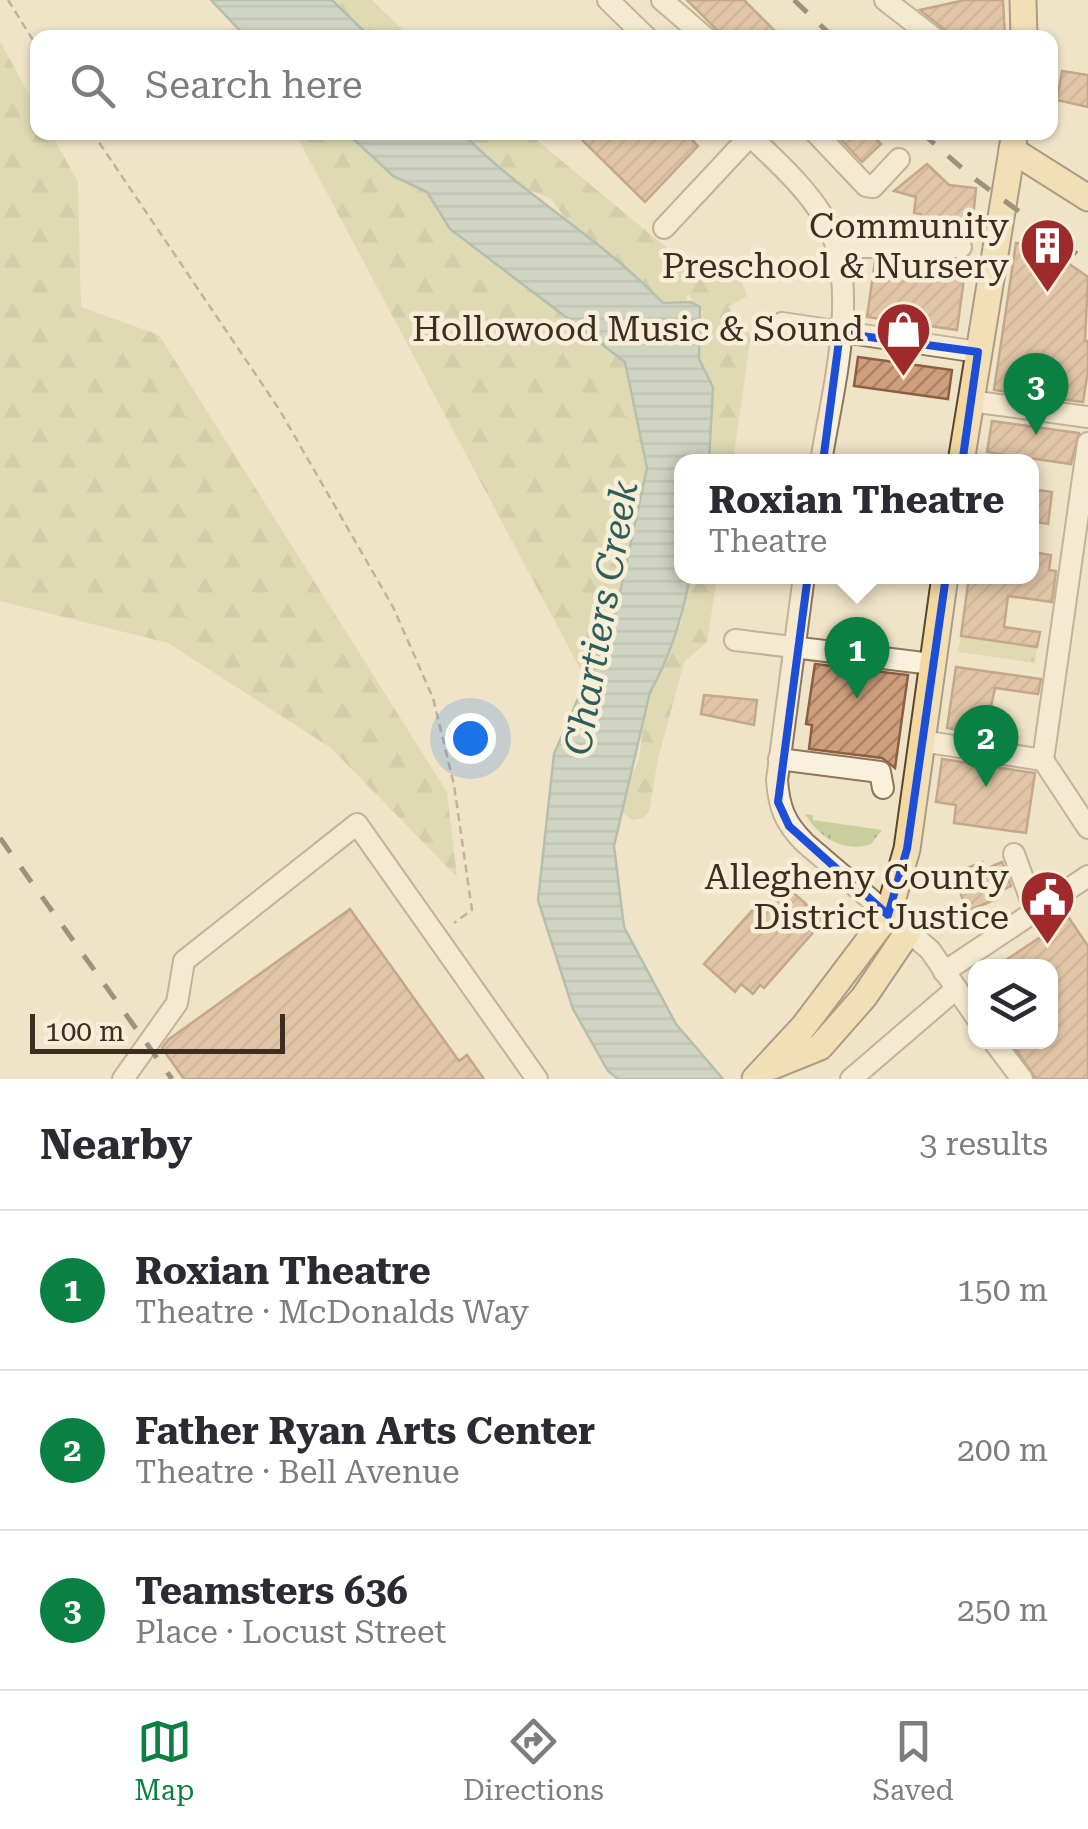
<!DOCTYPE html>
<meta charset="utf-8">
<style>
:root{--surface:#fff;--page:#f2f2f3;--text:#2b2b33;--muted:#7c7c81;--line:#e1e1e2;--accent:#0b8043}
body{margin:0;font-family:"Roboto Serif",serif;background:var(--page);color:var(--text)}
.controls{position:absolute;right:30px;bottom:30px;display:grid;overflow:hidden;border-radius:20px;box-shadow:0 2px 8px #0004}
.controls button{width:90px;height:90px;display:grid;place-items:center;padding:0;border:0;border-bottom:2px solid var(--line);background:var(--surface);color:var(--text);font:50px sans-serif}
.scale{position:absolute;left:30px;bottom:25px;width:255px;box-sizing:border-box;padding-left:10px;border:5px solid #3d2e20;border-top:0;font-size:28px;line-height:35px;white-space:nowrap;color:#3d2e20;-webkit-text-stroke:8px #f7eed8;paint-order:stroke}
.you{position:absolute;left:470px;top:738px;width:35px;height:35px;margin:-25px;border:8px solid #fff;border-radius:50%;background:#1a73e8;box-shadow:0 0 0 15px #1a73e833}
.badge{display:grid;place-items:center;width:65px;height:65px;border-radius:50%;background:var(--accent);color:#fff;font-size:32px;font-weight:700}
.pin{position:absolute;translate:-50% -82px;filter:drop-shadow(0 2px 5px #0008)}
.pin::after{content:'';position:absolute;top:52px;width:35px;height:30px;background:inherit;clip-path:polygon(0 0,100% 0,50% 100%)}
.popup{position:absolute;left:674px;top:454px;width:365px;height:130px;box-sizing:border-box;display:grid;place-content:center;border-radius:20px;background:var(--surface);filter:drop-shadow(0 2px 8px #0005);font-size:32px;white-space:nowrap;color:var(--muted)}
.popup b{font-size:38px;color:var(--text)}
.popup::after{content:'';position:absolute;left:50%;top:100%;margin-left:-20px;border:20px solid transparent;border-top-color:var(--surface)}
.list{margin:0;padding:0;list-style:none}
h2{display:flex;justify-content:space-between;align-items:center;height:130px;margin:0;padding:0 40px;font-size:42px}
h2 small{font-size:32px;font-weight:400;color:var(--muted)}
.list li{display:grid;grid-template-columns:65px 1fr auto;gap:30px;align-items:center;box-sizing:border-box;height:160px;padding:0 40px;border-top:2px solid var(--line)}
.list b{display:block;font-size:38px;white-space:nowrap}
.list p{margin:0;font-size:32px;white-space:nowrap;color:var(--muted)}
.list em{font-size:32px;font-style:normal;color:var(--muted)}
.icon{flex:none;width:55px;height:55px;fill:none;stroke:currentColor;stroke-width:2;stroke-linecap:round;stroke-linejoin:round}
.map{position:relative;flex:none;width:1088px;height:1079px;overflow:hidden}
.search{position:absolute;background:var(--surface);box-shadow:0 2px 8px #0004;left:30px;right:30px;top:30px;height:110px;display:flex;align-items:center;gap:25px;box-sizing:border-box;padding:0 35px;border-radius:20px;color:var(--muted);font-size:38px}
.sheet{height:610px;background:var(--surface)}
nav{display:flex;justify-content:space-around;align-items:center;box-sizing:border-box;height:140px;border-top:2px solid var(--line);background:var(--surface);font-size:28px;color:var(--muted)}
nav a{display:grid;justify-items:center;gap:5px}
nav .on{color:var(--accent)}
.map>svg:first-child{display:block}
.grass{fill:url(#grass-tufts)}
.forest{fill:url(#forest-firs)}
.water{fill:url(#water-rules);stroke:#6f938a;stroke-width:2.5}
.building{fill:url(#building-hatch);stroke:#8d5f41;stroke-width:2.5}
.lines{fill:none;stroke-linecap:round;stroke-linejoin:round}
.minor-casing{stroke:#8d765c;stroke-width:24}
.major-casing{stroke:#5b4430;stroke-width:29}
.path{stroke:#8d765c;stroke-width:2.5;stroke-dasharray:8 5;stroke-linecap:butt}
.minor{stroke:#faf1dc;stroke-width:20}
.major{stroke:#f3d9a0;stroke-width:25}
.rail{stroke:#3d2e20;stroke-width:5;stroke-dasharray:18 18;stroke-linecap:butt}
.marked{fill:none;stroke:#1d4ed8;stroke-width:8;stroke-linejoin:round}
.labels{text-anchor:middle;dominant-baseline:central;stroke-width:9;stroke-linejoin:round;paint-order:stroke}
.poi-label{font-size:35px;fill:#3d2e20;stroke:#f7eed8;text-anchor:end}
.water-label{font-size:38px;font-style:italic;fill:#2f5d5a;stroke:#f7eed8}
</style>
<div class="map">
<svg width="1088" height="1079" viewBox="0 0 1088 1079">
<defs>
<pattern id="grass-tufts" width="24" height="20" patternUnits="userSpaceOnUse" patternTransform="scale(2.5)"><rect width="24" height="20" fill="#c9cf9b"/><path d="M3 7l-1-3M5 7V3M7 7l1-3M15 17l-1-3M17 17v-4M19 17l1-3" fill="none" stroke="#aeb285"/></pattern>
<pattern id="forest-firs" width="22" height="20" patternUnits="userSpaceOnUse" patternTransform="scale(2.5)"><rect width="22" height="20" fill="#c9cf9b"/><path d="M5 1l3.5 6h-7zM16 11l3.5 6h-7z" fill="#aeb285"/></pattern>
<pattern id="water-rules" width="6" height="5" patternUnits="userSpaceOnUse" patternTransform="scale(2.5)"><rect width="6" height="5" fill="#a9c4bc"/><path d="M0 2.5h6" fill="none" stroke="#8ba098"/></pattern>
<pattern id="building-hatch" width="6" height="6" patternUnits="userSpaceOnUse" patternTransform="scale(2.5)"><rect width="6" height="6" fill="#cf9f7d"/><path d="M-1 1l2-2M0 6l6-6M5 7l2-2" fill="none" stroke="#a98266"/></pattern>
</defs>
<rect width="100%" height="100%" fill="#f0e4c8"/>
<!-- grass -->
<g class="grass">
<polygon points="961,636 1037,647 1035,663 958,652"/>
<path d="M 805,814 L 813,815 L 813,820 L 882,830 L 871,844 C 843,853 820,838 805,814 Z"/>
</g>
<!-- forest -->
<g class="forest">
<path d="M 330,0 L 372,0 L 410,37 C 398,37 378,41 367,36 C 351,29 346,8 330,0 Z"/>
<polygon points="0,41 37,109 38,132 51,133 78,182 81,307 159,335 447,792 457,877 331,748 168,643 0,601"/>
<polygon points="295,133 347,133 393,176 427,192 451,229 625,362 647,468 616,611 586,680"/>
<polygon points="463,133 528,133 690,267 716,261 739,273 747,296 728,307 751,335 733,461 708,461 704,452 706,432 711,430 707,419 714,385 704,378 695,351 701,343 698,330 703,310 696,307 688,293 683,312 677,316 577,234 551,199 495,176"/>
<path d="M 683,577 L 717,577 L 707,642 L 684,662 L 658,759 L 649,812 L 643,818 L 632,820 L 618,809 L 639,759 L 648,688 C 660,681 660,676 657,663 L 682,623 Z"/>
</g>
<!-- water -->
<g class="water">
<polygon points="211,0 332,0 370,37 246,37"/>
<path d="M 347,133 L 462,133 C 524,196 602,239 663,303 L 691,302 L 700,307 L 699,359 L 713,387 L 709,461 L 682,462 L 682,576 L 690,577 C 682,617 671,656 650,692 L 614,846 L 624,927 L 676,1024 L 723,1079 L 618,1079 L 608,1071 L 573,1009 L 538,900 L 554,754 L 616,611 L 647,468 L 625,362 L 450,229 L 427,192 L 393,176 Z"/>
</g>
<!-- building -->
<g class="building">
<polygon points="687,0 744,0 782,38 725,38"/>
<polygon points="965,0 1003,0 1005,38 955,38 920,10"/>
<polygon points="1062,71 1088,75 1088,107 1057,100"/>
<polygon points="574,132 684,132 698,146 645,202"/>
<polygon points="834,132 869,132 881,144 862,162"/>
<polygon points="927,164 949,185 976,188 972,228 920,220 921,214 914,213 916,197 894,191"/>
<polygon points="1016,243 1045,247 1088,277 1085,341 1088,341 1088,371 1083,402 994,390"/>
<polygon points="875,261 965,271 957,330 867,317"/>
<polygon points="858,357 952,370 948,399 854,386"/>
<polygon points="992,421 1079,433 1071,464 987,452"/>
<polygon points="1032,489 1052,492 1048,524 1032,521"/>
<polygon points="1032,552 1051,555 1049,570 1056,571 1052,602 1008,596 1004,627 1040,632 1037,647 961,636 969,576 1032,576"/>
<polygon points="815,664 908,675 895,768 882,758 809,749 812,725 806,724"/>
<polygon points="956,667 1041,679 1038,694 995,688 985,734 947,728"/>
<polygon points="704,695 757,700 754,725 701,714"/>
<polygon points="942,759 1035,773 1026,833 954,823 956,805 936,802"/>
<polygon points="983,862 986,869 1002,862 1011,886 995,893 997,899 967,911 953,873"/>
<polygon points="788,888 824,920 764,988 760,985 753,994 741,984 735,992 704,964 759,903 764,908 778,891 782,895"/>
<polygon points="350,909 459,1061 467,1055 484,1079 184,1079 162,1048 168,1040"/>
<polygon points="1069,918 1088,946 1088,1079 1036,1079 1011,1042 1050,1042 1050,966 997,966"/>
</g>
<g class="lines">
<defs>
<g id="minor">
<polyline points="608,0 647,38"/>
<polyline points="662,0 706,38"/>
<polyline points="885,0 934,38"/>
<path d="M 746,132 C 774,159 804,185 824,218 C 863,282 832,391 821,462"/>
<polyline points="815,132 866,186 873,187 899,159"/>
<polyline points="664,228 750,136"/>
<polyline points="837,247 961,247"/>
<polyline points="782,323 978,352"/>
<polyline points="970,401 1088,417"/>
<path d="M 804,576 L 777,780 C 779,808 785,823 805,843 L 930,950 L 976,1017"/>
<polyline points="735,640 932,664"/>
<polyline points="922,741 1043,760 1088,828"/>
<polyline points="779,759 880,772 883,788"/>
<polyline points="1043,760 1088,443"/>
<polyline points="1014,854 1035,911"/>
<polyline points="944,972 1088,876"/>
<polyline points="994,1042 1022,1079"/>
<polyline points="123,1079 177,1003 184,961 357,824 537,1079"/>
<polyline points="851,1079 956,989"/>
</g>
<g id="major">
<polyline points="1023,0 1024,38"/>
<polyline points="1012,150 1088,198"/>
<polyline points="961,462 1015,132"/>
<polyline points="773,1066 820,1047 864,997 908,932"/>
<polyline points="755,1079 804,1026 888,915 907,849 945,576"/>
</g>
</defs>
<!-- minor casing -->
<use href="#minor" class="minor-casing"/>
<!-- major casing -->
<use href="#major" class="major-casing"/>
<!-- path -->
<g class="path">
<polyline points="8,0 38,48"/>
<polyline points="92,132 279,409 393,607 433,698 454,785 472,910 454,923"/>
</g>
<!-- minor -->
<use href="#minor" class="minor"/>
<!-- major -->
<use href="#major" class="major"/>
<!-- rail -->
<g class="rail">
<polyline points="794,0 834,38"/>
<polyline points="921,132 972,177 1088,262"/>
<polyline points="0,838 172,1079"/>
</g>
</g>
<!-- marked area -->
<path d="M0 0H1088V1079H0ZM 840,333 L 978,352 L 907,849 L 888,915 L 789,826 L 778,802 Z" fill="#f0e4c8" fill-opacity=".55" fill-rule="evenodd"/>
<path class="marked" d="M 840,333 L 978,352 L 907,849 L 888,915 L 789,826 L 778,802 Z"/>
<!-- icons -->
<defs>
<symbol id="building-pin" viewBox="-11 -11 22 30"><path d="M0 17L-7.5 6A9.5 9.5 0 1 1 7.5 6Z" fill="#9e2a2b" stroke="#f7eed8"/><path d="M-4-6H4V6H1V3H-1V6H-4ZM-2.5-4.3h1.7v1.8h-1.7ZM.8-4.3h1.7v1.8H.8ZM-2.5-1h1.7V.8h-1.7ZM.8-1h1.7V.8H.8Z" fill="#fff"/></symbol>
<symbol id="shop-pin" viewBox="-11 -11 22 30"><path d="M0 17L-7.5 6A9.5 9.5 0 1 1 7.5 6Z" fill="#9e2a2b" stroke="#f7eed8"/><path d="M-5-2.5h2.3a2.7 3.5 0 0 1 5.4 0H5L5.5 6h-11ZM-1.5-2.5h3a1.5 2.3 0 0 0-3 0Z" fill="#fff"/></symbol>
<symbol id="civic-pin" viewBox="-11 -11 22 30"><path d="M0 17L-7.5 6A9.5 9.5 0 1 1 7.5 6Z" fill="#9e2a2b" stroke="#f7eed8"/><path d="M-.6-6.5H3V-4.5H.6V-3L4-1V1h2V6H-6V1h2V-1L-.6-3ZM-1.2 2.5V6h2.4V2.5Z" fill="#fff"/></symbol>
</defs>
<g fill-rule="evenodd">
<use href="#building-pin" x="1016" y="214" width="63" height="86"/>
<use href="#shop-pin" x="872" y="298" width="63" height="86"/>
<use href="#civic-pin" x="1016" y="866" width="63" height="86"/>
</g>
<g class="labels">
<!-- poi labels -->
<g class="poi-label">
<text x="1009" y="226">Community<tspan x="1009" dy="40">Preschool &amp; Nursery</tspan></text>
<text x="864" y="329">Hollowood Music &amp; Sound</text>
<text x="1009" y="877">Allegheny County<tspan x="1009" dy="40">District Justice</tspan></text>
</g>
<!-- water labels -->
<g class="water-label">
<text transform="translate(601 618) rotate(-80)">Chartiers Creek</text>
</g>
</g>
</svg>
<div class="controls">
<button><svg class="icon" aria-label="layers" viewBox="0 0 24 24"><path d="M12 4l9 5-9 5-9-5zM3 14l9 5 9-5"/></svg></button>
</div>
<div class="scale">100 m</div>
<div class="you"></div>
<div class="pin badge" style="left:857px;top:699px">1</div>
<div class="popup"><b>Roxian Theatre</b>Theatre</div>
<div class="pin badge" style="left:986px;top:787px">2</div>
<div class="pin badge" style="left:1036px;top:435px">3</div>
<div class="search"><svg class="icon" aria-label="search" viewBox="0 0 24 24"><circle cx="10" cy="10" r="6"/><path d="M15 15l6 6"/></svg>Search here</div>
</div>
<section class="sheet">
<h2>Nearby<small>3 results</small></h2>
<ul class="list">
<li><span class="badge">1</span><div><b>Roxian Theatre</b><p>Theatre · McDonalds Way</p></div><em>150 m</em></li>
<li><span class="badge">2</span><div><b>Father Ryan Arts Center</b><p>Theatre · Bell Avenue</p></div><em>200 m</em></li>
<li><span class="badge">3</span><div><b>Teamsters 636</b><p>Place · Locust Street</p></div><em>250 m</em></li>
</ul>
</section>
<nav>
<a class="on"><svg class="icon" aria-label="map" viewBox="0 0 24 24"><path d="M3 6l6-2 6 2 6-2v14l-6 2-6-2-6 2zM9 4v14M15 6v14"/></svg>Map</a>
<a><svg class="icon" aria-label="directions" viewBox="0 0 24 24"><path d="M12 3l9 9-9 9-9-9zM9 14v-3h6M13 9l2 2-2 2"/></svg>Directions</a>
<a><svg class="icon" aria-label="saved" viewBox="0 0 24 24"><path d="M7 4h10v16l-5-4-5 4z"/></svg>Saved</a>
</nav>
